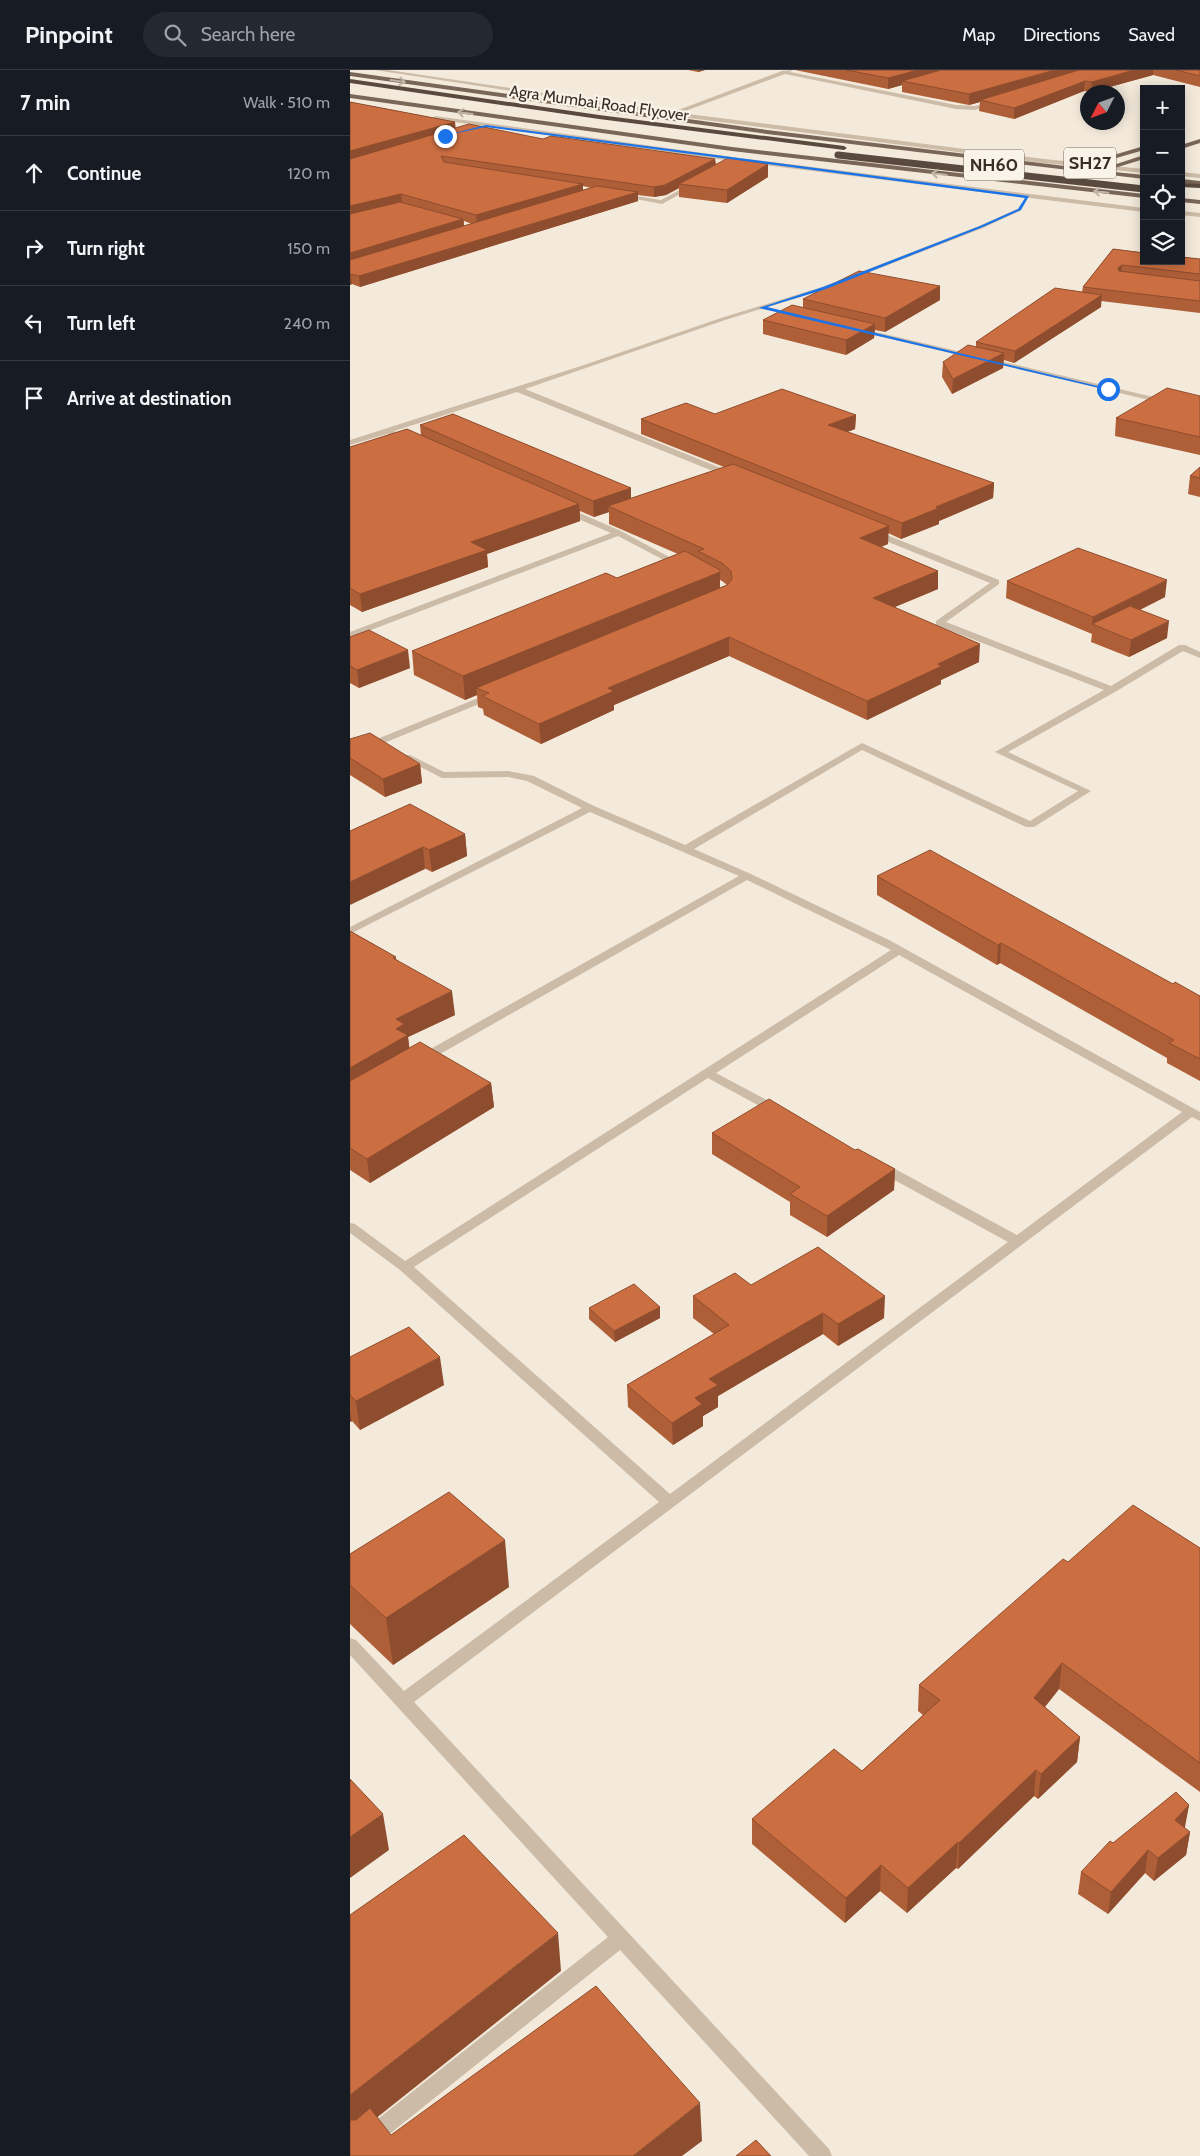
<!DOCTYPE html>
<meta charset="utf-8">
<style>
:root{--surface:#171b24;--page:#242831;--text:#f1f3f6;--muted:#9ea1a6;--line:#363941}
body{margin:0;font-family:Cabin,sans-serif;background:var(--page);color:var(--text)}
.controls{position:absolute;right:15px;top:15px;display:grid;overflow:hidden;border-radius:0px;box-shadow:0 2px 12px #0003}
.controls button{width:45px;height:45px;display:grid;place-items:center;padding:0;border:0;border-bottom:1px solid var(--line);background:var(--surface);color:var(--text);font:25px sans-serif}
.compass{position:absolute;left:730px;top:15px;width:45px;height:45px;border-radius:50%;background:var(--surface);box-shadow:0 2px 12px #0003;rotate:228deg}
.stop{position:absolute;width:15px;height:15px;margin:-11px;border:4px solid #1a73e8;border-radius:50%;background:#fff}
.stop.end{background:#1a73e8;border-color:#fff;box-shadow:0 1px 5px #0008}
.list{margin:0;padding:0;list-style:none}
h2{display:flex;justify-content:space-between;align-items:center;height:65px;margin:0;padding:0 20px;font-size:21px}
h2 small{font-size:16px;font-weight:400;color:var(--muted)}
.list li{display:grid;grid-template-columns:32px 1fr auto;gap:15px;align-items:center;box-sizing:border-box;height:75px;padding:0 20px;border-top:1px solid var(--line)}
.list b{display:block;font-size:19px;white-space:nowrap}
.list em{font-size:16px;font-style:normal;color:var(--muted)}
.icon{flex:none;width:28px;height:28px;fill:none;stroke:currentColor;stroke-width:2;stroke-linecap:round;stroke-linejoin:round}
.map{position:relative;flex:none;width:850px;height:2086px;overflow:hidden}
header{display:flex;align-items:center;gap:30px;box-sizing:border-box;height:70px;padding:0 25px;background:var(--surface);border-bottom:1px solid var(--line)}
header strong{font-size:24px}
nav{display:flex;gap:28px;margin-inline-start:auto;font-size:18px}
.search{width:350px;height:45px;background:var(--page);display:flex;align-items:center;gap:12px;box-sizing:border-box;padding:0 18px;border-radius:28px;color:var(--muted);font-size:19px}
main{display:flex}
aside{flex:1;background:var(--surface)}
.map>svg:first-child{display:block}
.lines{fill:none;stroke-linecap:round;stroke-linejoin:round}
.minor{fill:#ccbba7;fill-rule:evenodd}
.major{fill:#7a6658;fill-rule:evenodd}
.highway{fill:#59493e;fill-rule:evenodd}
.highway-bridge{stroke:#59493e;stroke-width:7}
.wall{fill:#af5f38;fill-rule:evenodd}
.shaded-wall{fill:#8e4d2e}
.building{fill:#cb6e41;stroke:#8e4d2e}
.oneway{stroke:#c0b4a7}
.route{fill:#1a73e8}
.labels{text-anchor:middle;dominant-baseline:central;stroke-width:4.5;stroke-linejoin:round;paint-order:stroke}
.far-street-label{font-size:16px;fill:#382e28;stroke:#faf3e8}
.shield{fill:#faf3e8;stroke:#726962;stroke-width:1}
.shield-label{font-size:18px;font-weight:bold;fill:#382e28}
</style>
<header>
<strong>Pinpoint</strong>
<div class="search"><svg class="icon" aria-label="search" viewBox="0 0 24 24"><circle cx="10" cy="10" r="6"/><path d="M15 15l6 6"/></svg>Search here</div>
<nav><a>Map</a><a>Directions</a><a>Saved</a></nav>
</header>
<main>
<aside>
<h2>7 min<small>Walk · 510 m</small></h2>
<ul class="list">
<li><svg class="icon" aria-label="ahead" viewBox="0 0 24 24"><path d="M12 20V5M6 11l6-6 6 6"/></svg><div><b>Continue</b></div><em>120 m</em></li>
<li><svg class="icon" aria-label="right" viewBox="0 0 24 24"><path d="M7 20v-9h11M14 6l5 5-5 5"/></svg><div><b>Turn right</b></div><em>150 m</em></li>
<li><svg class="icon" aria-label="left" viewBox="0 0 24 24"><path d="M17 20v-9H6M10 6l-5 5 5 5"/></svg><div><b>Turn left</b></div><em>240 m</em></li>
<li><svg class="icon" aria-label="arrive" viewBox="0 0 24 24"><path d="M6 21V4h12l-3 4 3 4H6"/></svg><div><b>Arrive at destination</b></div></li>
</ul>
</aside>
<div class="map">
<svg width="850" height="2086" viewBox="0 0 850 2086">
<rect width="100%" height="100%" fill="#f3eadb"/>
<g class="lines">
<!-- minor -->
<g class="minor">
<polygon points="25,0 38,0 323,42 432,1 443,0 440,2 606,35 625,36 645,31 648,33 625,40 606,39 435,4 330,43 694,89 794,99 794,103 694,93 323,46"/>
<polygon points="85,46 389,88 794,138 794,142 389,92 83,49"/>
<polygon points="831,102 850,104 850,108 831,106"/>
<polygon points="343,113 345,116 312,134 270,126 273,124 311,130"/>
<polygon points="667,139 672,140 633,158 476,219 375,250 175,319 386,404 386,408 380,408 167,322 44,361 60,368 60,372 54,372 37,364 0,375 0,370 231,296 371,248 472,217 629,156"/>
<polygon points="831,141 850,143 850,147 831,145"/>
<polygon points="509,258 850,338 850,342 507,261 506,260"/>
<polygon points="212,438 218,438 271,461 336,496 329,498 268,466 0,568 0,562 261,463 212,442"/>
<path d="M 521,461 L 527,461 L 649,510 L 649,514 L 596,552 L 761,616 L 829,575 L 835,575 L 850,582 L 850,588 L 833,581 L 765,622 L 658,682 L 741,721 L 684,757 L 676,757 L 512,680 L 344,779 L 401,804 L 539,870 L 850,1042 L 850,1051 L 842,1047 L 64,1632 L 479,2079 L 482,2086 L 459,2086 L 270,1880 L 12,2086 L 0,2086 L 0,2071 L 258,1867 L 0,1585 L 0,1568 L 6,1570 L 54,1621 L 309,1432 L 50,1200 L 0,1163 L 0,1153 L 5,1154 L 55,1191 L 541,880 L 397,810 L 76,992 L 68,992 L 66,989 L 68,986 L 389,806 L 240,742 L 0,864 L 0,857 L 232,738 L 177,711 L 158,707 L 92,708 L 51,687 L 52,685 L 60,685 L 94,702 L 158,701 L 184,706 L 244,736 L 335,775 L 512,673 L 680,751 L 728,721 L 645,682 L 754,620 L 586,555 L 586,551 L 640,513 L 521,465 ZM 549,885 L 832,1042 L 667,1165 L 536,1094 L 526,1094 L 525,1097 L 526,1100 L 658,1172 L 320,1424 L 64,1197 L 358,1008 L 424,1044 L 432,1044 L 434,1041 L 432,1038 L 366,1003 Z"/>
<polygon points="143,622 148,625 146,627 0,687 0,680"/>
</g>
<!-- major -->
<g class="major">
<polygon points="0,2 417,60 723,97 794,76 794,80 732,98 748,100 794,85 794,89 755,101 794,105 794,109 417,64 0,6"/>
<polygon points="0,24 382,77 794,124 794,128 382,81 0,28"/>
<polygon points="850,69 850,73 831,79 831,75"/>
<polygon points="831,109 850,111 850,115 831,113"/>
<polygon points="831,128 850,130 850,134 831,132"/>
</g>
<!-- highway -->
<g class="highway">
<polygon points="0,9 249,45 494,76 497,78 494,80 249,49 0,13"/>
<polygon points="831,113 850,114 850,118 831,117"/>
</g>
<!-- highway-bridge -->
<polyline class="highway-bridge" points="488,85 794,119"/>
</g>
<!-- wall -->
<g class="wall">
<polygon points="338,0 355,0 348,2"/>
<polygon points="445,0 850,0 850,17 803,5 742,22 734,21 664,49 629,41 630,32 619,35 552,22 552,15 538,19"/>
<path d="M 0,32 L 105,52 L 105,58 L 193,69 L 365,89 L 366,95 L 418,107 L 377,133 L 329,127 L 329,118 L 316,125 L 304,127 L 288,125 L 288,131 L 10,217 L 2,214 L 0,215 ZM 233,116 L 241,118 L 233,120 ZM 114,151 L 122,154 L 114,156 Z"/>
<polygon points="763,179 850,189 850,243 751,231 751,237 664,293 654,290 653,298 602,324 592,307 593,292 626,277 626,272 732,222 733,217"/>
<polygon points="590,216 590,230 535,262 525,260 524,268 496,285 413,264 413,250 453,237 453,229"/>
<polygon points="850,326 850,385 765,366 766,348"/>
<path d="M 365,344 L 506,345 L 505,359 L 497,362 L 644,413 L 643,428 L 589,451 L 589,454 L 551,469 L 538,463 L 538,474 L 531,477 L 588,501 L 588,519 L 545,537 L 629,592 L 591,610 L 591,614 L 517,650 L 379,586 L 264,635 L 264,640 L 191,674 L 134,645 L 133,639 L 128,637 L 127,625 L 115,630 L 64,605 L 62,581 L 267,508 L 328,484 L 259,454 L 259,442 L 244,447 L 230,441 L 230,451 L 137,484 L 138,497 L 12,542 L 0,535 L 0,377 L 71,365 L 70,355 L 281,418 L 281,429 L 374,397 L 291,364 L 291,349 ZM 370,510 L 372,511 L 377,515 L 370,518 Z"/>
<polygon points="850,397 850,427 838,424 840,406"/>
<polygon points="657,511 815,527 790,540 817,568 779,587 741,572 742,564 656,528"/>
<polygon points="0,567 60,598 9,618 0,613"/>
<polygon points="0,669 70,694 72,713 35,727 0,705"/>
<polygon points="0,761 115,764 117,786 82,802"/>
<polygon points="527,806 823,914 850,926 850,1011 817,993 817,988 650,893 647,895 527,825"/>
<polygon points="0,861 46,887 46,889 105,945 58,967 59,978 141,1013 144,1037 20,1113 0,1100"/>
<polygon points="362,1063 505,1080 545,1099 544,1120 477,1167 440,1145 440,1132 362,1084"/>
<polygon points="401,1215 534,1248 488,1276 473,1264 368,1326 368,1337 353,1346 353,1356 323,1375 278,1337 277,1315 364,1264 343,1248 343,1226"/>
<polygon points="310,1237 310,1248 265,1272 239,1249 239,1238"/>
<polygon points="0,1287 94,1315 10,1360 2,1351 0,1352"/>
<polygon points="850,1478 850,1722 709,1619 695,1637 730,1667 727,1692 688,1729 684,1726 608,1799 606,1798 557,1843 530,1821 495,1853 402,1774 402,1749 512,1701 573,1645 568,1641 569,1615 718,1492"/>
<polygon points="0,1484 159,1517 43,1595 0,1554"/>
<polygon points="839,1735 834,1758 840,1762 836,1785 804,1811 795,1803 758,1844 728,1824 731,1802 763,1773"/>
</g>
<!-- shaded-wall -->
<g class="shaded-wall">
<polygon points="348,0 355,0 348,2"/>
<polygon points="568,0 604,0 552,11 552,15 538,19 538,8"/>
<polygon points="705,0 741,0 630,30 630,32 619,35 619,24"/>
<polygon points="784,0 803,0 803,5 741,22 742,12"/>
<polygon points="735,11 734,21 664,49 664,38"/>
<polygon points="105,52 106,61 0,91 0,81"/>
<polygon points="365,89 366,98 329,114 329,118 316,125 304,127 304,117"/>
<polygon points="418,94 418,107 377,133 377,120"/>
<polygon points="233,114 233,124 127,155 126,145"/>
<polygon points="288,122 288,131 10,217 9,206"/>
<polygon points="51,124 52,134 0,146 0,136"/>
<polygon points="113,149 114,159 0,194 0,183"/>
<polygon points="772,195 771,206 767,209 768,198"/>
<polygon points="0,204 1,204 2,214 0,215"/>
<polygon points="590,216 590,230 535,262 535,248"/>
<polygon points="752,225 751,237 664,293 665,281"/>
<polygon points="525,254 524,268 496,285 496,270"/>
<polygon points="654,283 653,298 602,324 603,309"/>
<polygon points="506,345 505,359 477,370 478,355"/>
<polygon points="644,413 643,428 589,451 589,454 551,469 552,453 586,437"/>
<polygon points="281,418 281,434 258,436 259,442 244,447 243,431"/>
<polygon points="229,434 230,451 137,484 138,497 12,542 10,524 121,472"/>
<polygon points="539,456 538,474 510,485 510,468"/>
<polygon points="588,501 588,519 523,546 523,528"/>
<polygon points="370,502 370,525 126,618 127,625 115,630 113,606"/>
<polygon points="817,510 815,527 753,558 742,554 743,547"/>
<polygon points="819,551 817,568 779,587 781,570"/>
<polygon points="379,567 379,586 264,635 264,640 191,674 189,654 258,618"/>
<polygon points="630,574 629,592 591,610 591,614 517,650 517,631 588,594"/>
<polygon points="58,580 60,598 9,618 7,600"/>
<polygon points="70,694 72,713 35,727 33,709"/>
<polygon points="115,764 117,786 82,802 79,780"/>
<polygon points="73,777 75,799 0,835 0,812"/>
<polygon points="651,873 650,893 647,895 648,875"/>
<polygon points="102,921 105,945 58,967 61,989 0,1023 0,998 46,949"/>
<polygon points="141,1013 144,1037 20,1113 17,1089"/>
<polygon points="545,1099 544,1120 477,1167 477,1146"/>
<polygon points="535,1226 534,1248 488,1276 488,1254"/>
<polygon points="310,1237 310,1248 265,1272 264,1261"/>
<polygon points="473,1243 473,1264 368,1326 368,1337 353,1346 353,1356 323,1375 322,1353 345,1328 359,1309"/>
<polygon points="90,1287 94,1315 10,1360 6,1331"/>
<polygon points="0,1341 2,1351 0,1352"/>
<polygon points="155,1470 159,1517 43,1595 36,1548"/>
<polygon points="712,1593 709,1619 682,1653 684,1628"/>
<polygon points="730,1667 727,1692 688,1729 691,1704"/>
<polygon points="686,1700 684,1726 608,1799 609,1773"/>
<polygon points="839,1735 835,1757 821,1772 825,1750"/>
<polygon points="33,1744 39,1780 0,1808 0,1767"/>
<polygon points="840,1762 836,1785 804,1811 808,1788"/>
<polygon points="608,1772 606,1798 557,1843 558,1818"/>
<polygon points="798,1780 795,1803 758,1844 761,1822"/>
<polygon points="531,1795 530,1821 495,1853 496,1828"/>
<polygon points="208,1863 211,1901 0,2069 0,2025"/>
<polygon points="350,2033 352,2071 332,2086 283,2086"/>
</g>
<!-- building -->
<g class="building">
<polygon points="496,0 568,0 538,8"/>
<polygon points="591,0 705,0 619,24 552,11"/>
<polygon points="729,0 784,0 742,12 735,11 664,38 630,30"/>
<polygon points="826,0 850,0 850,6"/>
<polygon points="0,32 105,52 0,81"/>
<polygon points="119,54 193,69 201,66 365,89 315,115 304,117 91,86 94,92 233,114 126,145 51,124 0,136 0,89"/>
<polygon points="378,88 418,94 377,120 329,114"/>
<polygon points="247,116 288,122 9,206 0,204 0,190"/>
<polygon points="50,132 113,149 0,183 0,144"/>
<polygon points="763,179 794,183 794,191 831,191 831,187 850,189 850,204 772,195 768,198 769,201 850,211 850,231 733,217"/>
<polygon points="509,201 590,216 535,248 453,229"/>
<polygon points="705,218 752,225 665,281 626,272"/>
<polygon points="442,235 525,254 496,270 413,250"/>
<polygon points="618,275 654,283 603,309 593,292"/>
<polygon points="817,318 850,326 850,367 766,348"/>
<polygon points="432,319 506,345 478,355 644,413 586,437 589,438 552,453 291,349 336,333 365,344"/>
<polygon points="103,344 281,418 243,431 70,355"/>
<polygon points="57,359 229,434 121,472 137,480 10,524 0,518 0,377"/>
<polygon points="383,394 539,456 510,468 588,501 523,528 630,574 588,594 592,596 517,631 379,567 258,618 264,621 189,654 132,626 139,623 126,618 377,515 382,509 381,501 372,493 348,481 354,479 258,436"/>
<polygon points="850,397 850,408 840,406"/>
<polygon points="728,478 817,510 743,547 657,511"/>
<polygon points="335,481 370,500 370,502 113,606 62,581 256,503 267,508"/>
<polygon points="780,536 819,551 781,570 742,554"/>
<polygon points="19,560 58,580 7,600 0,596 0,567"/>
<polygon points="20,663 70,694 33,709 0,688 0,669"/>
<polygon points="60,734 115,764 79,780 73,777 0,812 0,761"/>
<polygon points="580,780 823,914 825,912 850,926 850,989 819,973 824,970 651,873 648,875 527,806"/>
<polygon points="0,861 46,887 43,888 102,921 46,949 54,954 46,959 58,965 0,998"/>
<polygon points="70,972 141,1013 17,1089 0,1078 0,1011"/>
<polygon points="419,1029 505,1080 508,1079 545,1099 477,1146 440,1124 450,1117 362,1063"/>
<polygon points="468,1177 535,1226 488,1254 473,1243 359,1309 368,1315 345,1328 352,1334 322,1353 277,1315 379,1255 343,1226 385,1203 401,1215"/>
<polygon points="284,1214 310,1237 264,1261 239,1238"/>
<polygon points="59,1257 90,1287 6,1331 0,1325 0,1287"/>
<polygon points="99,1422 155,1470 36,1548 0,1515 0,1484"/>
<polygon points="783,1435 850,1478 850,1693 712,1593 684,1628 730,1667 691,1704 686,1700 609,1773 608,1772 558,1818 531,1795 496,1828 402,1749 484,1679 512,1701 590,1630 569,1615 713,1489 718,1492"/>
<polygon points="0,1709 33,1744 0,1767"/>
<polygon points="826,1722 839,1735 825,1750 840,1762 808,1788 798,1780 761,1822 731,1802 760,1771 763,1773"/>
<polygon points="114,1765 208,1863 0,2025 0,1845"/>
<polygon points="246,1916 350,2033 283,2086 0,2086 0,2050 6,2050 20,2038 41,2065"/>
<polygon points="406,2070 421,2086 386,2086"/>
</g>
<!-- one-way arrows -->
<defs><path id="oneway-shaft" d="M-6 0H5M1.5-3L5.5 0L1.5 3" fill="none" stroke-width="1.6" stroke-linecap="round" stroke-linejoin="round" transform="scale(1.25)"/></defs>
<g class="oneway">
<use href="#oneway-shaft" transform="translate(48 11) rotate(8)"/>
<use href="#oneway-shaft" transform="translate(115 43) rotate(-172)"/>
<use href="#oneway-shaft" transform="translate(589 104) rotate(-173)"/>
<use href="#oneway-shaft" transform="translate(751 122) rotate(-174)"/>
</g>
<!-- route -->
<polygon class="route" points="136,55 679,126 671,140 633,157 476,219 417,237 760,319 758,320 409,238 473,217 630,156 668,139 675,128 136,57 93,66"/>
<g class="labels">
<!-- far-street labels -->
<g class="far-street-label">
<text transform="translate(249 33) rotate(8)">Agra Mumbai Road Flyover</text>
</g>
<!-- shield labels -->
<g class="shield">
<rect x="714" y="77.5" width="52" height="31" rx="4"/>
<rect x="614" y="79.5" width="60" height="31" rx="4"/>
</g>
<g class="shield-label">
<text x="740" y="93">SH27</text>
<text x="644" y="95">NH60</text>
</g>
</g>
</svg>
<div class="controls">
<button>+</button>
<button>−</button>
<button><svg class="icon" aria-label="locate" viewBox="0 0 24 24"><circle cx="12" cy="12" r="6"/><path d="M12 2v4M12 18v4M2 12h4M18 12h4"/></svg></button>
<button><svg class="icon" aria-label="layers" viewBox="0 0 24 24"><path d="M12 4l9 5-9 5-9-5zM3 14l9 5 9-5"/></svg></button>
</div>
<svg class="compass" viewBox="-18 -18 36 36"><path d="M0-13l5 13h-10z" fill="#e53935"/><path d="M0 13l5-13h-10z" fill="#9ea1a6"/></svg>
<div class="stop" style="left:758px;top:319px"></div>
<div class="stop end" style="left:95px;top:66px"></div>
</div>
</main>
